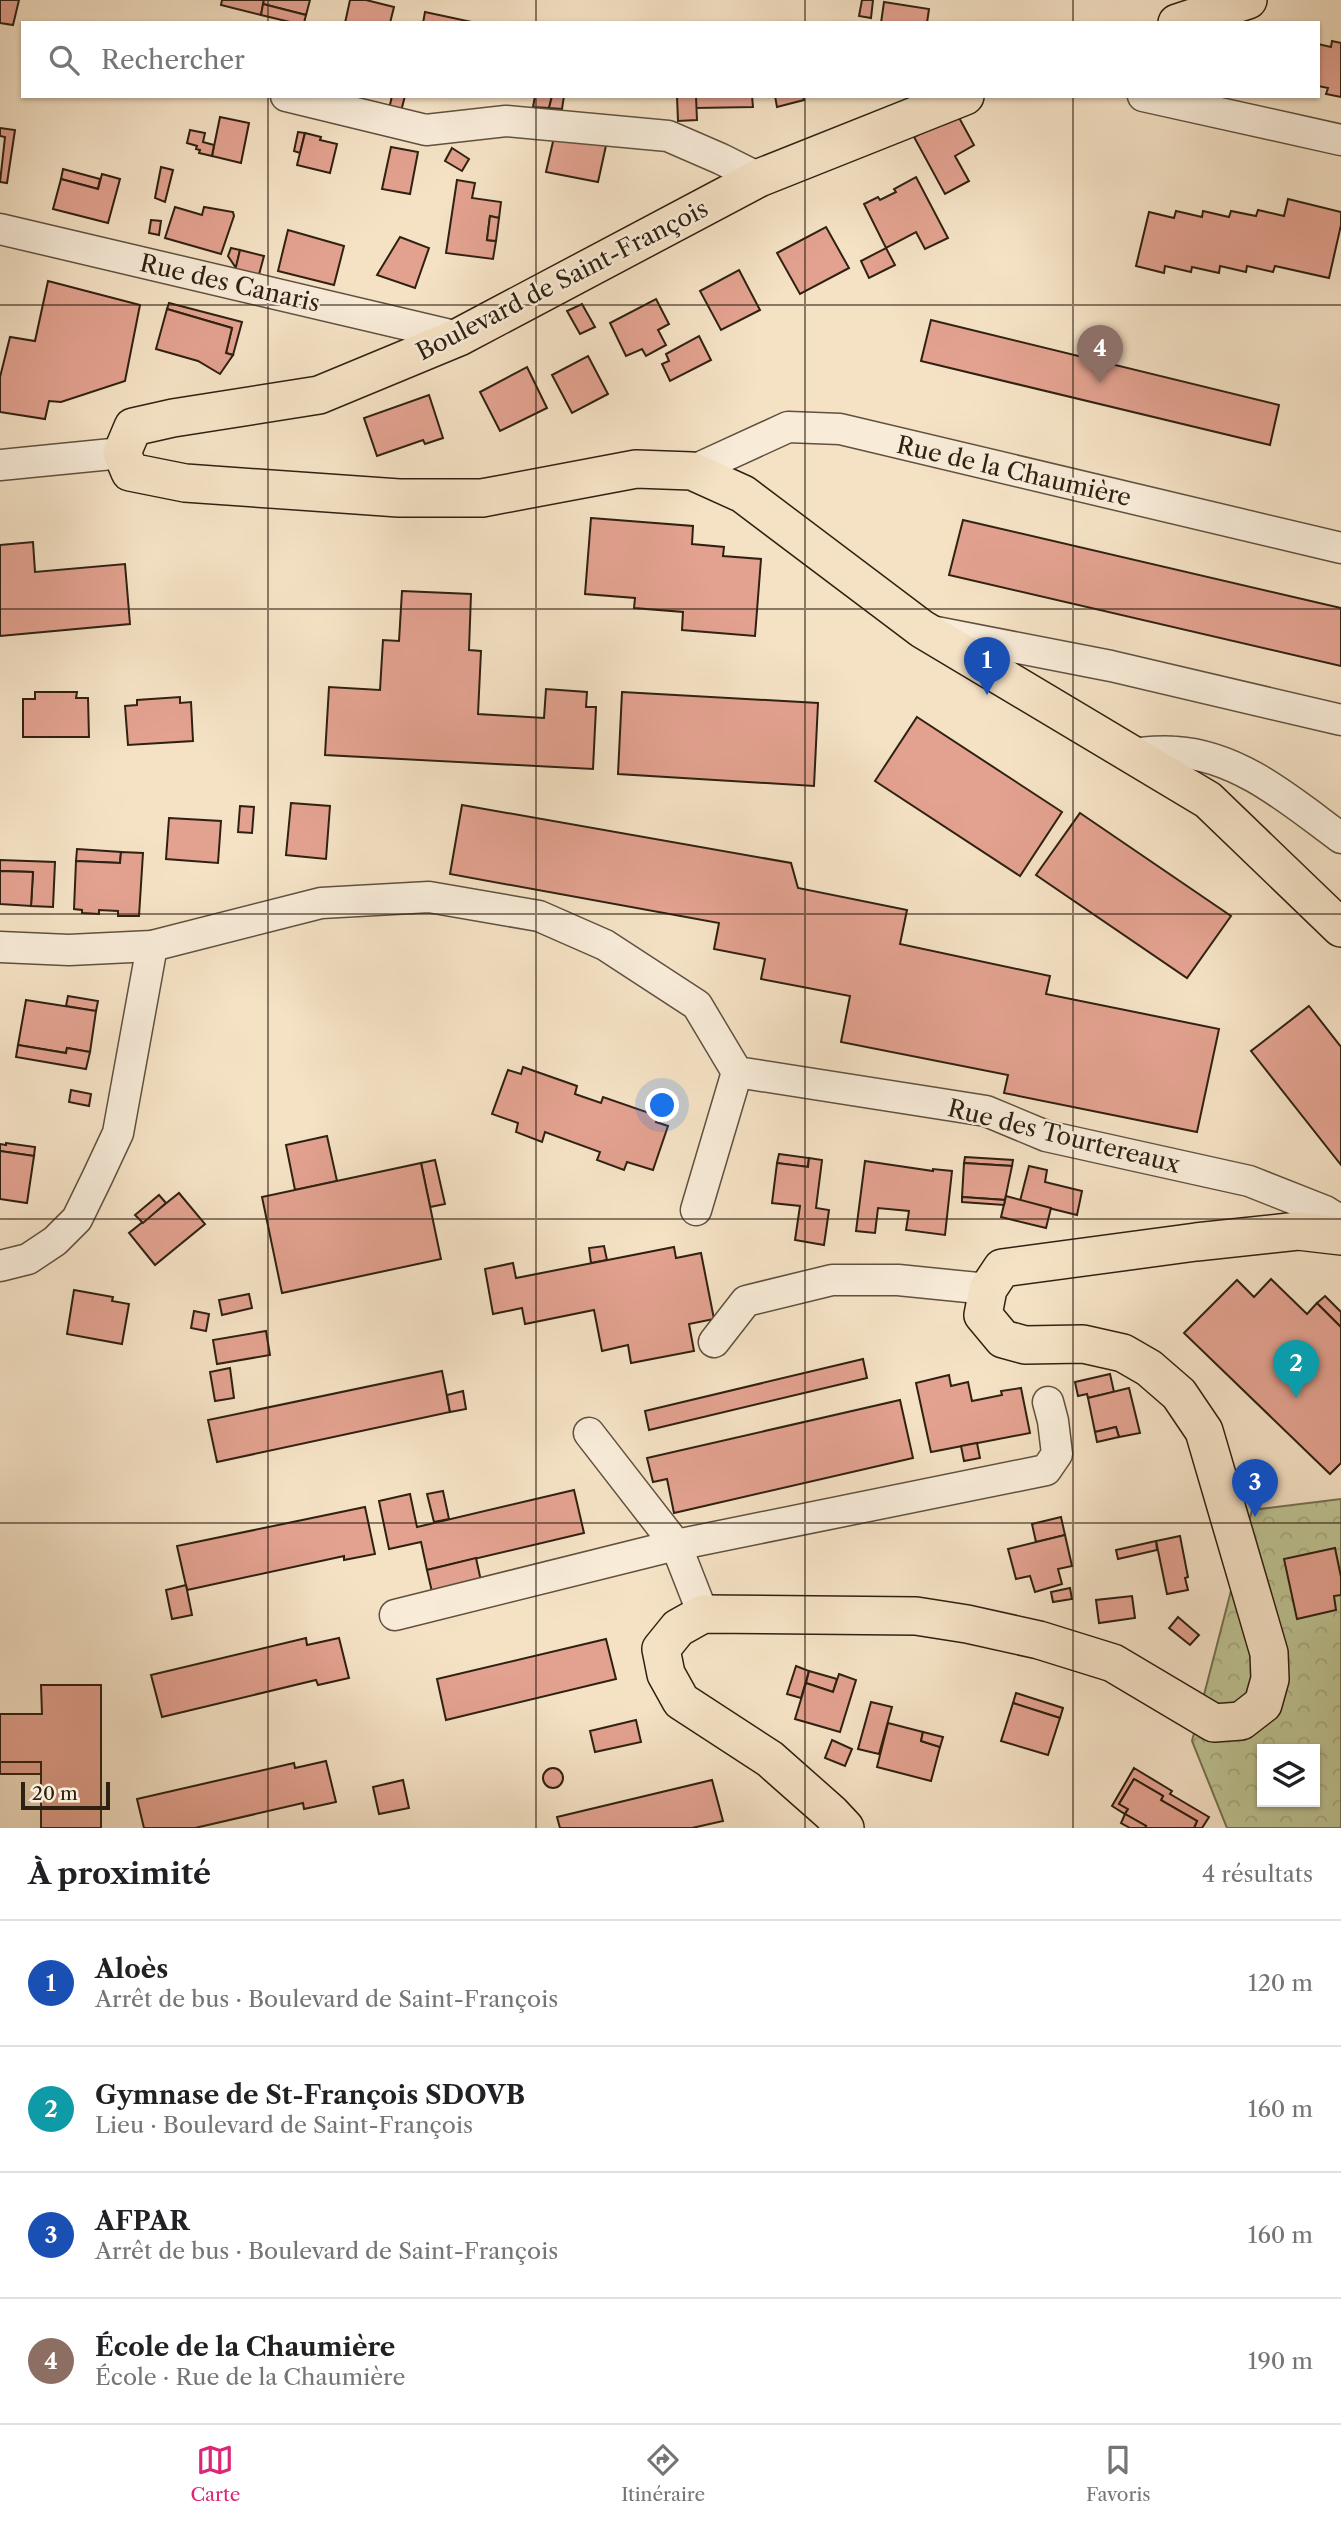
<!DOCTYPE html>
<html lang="fr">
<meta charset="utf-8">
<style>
:root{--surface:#fff;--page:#f6f6f6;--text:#202124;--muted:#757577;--line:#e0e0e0;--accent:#db2777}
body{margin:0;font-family:"Libre Caslon Text",serif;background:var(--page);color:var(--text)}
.controls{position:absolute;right:21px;bottom:21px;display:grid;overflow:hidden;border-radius:0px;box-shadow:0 2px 5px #0004}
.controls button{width:63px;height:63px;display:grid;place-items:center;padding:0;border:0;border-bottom:2px solid var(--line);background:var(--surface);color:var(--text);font:35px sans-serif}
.scale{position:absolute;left:21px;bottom:18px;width:89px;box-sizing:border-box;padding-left:7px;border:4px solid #2f2111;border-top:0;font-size:19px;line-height:24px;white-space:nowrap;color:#2f2111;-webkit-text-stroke:5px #f8ecd9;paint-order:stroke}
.you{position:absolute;left:663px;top:1106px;width:24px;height:24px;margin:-18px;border:5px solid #fff;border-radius:50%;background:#1a73e8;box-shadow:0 0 0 10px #1a73e833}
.badge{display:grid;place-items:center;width:46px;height:46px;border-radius:50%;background:var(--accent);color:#fff;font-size:23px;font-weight:700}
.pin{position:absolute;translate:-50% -58px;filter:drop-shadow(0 2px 4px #0008)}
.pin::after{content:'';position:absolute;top:37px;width:24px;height:21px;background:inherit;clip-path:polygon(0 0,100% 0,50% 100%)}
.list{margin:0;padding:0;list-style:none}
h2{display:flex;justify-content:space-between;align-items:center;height:91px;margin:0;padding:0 28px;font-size:30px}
h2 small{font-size:23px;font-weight:400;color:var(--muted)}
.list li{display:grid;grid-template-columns:46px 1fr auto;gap:21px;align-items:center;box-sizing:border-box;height:126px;padding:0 28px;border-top:2px solid var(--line)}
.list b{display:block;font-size:26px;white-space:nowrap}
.list p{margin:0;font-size:23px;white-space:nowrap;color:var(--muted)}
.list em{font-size:23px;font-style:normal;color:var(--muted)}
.icon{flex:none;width:38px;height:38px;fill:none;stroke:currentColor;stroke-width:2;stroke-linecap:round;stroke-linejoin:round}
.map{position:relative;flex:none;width:1341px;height:1828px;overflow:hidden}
.search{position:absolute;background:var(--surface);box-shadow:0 2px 5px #0004;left:21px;right:21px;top:21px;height:77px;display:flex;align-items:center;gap:18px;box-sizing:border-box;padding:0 24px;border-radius:0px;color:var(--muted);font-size:26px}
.sheet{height:595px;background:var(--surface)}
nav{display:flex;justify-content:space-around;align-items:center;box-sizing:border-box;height:98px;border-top:2px solid var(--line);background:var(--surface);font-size:19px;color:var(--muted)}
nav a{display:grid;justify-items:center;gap:4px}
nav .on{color:var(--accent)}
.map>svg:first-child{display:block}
.forest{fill:url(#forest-crowns);stroke:#767252;stroke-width:2;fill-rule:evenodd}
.building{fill:#e3a290;stroke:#2f2111;stroke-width:2}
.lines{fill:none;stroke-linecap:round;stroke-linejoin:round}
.minor-casing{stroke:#60513e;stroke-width:33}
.major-casing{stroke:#2f2111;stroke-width:40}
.minor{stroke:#f8ecd9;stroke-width:30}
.major{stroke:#f5e2c5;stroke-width:37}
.grid{fill:none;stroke:#2f2111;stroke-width:2;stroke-opacity:0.55}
.labels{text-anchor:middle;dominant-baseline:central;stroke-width:5;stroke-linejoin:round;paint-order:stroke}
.street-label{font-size:24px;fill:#2f2111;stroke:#f8ecd9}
</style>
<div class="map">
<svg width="1341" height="1828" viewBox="0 0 1341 1828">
<defs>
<pattern id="forest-crowns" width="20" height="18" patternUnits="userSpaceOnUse" patternTransform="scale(1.75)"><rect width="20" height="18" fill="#bec393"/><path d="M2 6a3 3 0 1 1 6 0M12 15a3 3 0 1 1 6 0" fill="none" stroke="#a4a77e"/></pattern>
</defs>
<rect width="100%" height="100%" fill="#f5e2c5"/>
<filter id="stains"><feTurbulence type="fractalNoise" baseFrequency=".00286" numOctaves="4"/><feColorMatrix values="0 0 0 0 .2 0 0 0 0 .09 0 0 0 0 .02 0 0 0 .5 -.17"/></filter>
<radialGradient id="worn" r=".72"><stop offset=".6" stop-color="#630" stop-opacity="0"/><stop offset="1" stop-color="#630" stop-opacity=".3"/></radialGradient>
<!-- forest -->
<path class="forest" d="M 1341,1499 L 1341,1828 L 1227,1828 L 1192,1741 L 1252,1510 ZM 1262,1749 L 1315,1749 L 1315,1802 L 1262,1802 Z"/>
<!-- building -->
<g class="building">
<polygon points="0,0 19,0 13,25 0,23"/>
<polygon points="222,0 264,0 261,15 221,5"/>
<polygon points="264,0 310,0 306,15 263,4"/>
<polygon points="350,0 366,0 394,7 390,23 345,23"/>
<polygon points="862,0 873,0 871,18 859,16"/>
<polygon points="884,2 929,9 927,23 881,23"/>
<polygon points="263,4 306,15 304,23 294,23 261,15"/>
<polygon points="425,12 472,22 472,23 423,23"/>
<polygon points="1332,41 1341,43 1341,97 1326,94 1328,88 1318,86 1318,44 1331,47"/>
<polygon points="392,96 405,96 401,111 389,109"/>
<polygon points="535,96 552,96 549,108 533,107"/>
<polygon points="552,96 564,96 562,109 549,108"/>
<polygon points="752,96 753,107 696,108 696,96"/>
<polygon points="775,96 803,96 804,100 777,107"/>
<polygon points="677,97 696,97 697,120 678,121"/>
<polygon points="957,114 974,145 955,156 969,181 945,194 914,137"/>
<polygon points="220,117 249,123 241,163 212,156"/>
<polygon points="0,128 15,130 7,183 0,182 5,137 0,136"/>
<polygon points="190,130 205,133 203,142 214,145 212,156 199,153 200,150 196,149 197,146 187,143"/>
<polygon points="298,132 305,133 300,153 294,151"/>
<polygon points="305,133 321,137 320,140 337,144 330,173 297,165"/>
<polygon points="555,133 607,141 598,182 546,172"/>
<polygon points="391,147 418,152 410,194 382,189"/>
<polygon points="452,148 469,159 462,171 445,161"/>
<polygon points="161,167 173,170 165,202 155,198"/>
<polygon points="63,169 100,179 98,189 61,179"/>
<polygon points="102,174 120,179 108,223 53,209 61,179 98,189"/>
<polygon points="916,177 948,238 925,249 916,232 886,248 864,204 878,197 880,200 896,192 894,189"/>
<polygon points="457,180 475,183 472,198 501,202 499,218 490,216 487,240 496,241 493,259 446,253"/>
<polygon points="1288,199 1341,212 1341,225 1329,278 1275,266 1273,272 1247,266 1246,272 1220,266 1219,273 1192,267 1191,272 1165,266 1164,273 1136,266 1149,212 1174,218 1176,211 1202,217 1203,211 1229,217 1231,211 1256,216 1258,210 1284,216"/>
<polygon points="175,207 202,215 204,207 233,212 234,216 221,254 165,238"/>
<polygon points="490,216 499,218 496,241 487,240"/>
<polygon points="151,220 161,221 159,235 149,233"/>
<polygon points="826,227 849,268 800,294 777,253"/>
<polygon points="288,230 344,246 334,285 278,271"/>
<polygon points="400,237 429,248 415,288 377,275"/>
<polygon points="231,248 240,250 236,268 228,256"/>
<polygon points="886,248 895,265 869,278 861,261"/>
<polygon points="240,250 264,256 257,282 234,275"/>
<polygon points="739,270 760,310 721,330 700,291"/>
<polygon points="48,281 140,305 125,381 61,402 49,401 45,419 0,412 0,377 10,337 35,341"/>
<polygon points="656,299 669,324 658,330 666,345 646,356 642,349 626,356 610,323"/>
<polygon points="169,303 242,322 233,355 226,353 232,328 167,309"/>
<polygon points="582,304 595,327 580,334 567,311"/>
<polygon points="167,309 232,328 226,353 233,355 220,374 198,361 156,349"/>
<polygon points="931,320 1279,405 1270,445 921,361"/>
<polygon points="699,336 711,360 670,381 662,364 669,361 666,354"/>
<polygon points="588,356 608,394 572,413 552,375"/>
<polygon points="527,367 547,408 500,431 480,392"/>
<polygon points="429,395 443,438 425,444 423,440 377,456 364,418"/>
<polygon points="591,518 693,526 692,544 724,547 723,556 761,559 755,636 682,630 683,612 634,608 635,598 585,594"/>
<polygon points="963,520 1341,608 1341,666 949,575"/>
<polygon points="33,542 35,572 125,564 130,624 0,636 0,545"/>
<polygon points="402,591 471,594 469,650 481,651 478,714 544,718 546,689 587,692 586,707 596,707 593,769 325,755 329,687 380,690 383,640 399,641"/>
<polygon points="35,692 77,692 76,698 88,698 89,737 23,737 23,699 35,699"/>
<polygon points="622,692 818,703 814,786 618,774"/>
<polygon points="180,697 180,703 191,702 193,741 128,745 125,706 137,705 137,700"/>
<polygon points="917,717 1062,812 1020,876 875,781"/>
<polygon points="291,803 330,806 326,859 286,855"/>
<polygon points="462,805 791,863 798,888 907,910 900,944 1050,976 1046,994 1219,1029 1197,1132 1004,1093 1008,1075 841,1042 850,996 761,979 765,959 714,949 719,923 450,874"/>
<polygon points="240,806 254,807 252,833 238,832"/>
<polygon points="1080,813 1231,916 1187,978 1036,875"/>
<polygon points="169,818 221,821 218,863 166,859"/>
<polygon points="77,849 121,852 120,863 76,861"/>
<polygon points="121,852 143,853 139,916 118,916 118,911 99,910 99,914 82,913 82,910 74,909 76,861 120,863"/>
<polygon points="0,860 55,862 53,907 31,906 33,872 0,871"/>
<polygon points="0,871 33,872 31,906 0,904"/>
<polygon points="68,996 98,1001 96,1011 66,1006"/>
<polygon points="26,1000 96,1011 90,1052 67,1048 66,1053 18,1045"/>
<polygon points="1309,1006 1341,1047 1341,1165 1251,1051"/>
<polygon points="18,1045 66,1053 67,1048 90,1052 86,1069 16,1057"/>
<polygon points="523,1067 577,1086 575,1094 601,1103 603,1097 658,1116 656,1122 668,1126 653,1170 627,1162 624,1170 597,1160 600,1152 545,1132 542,1142 516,1132 518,1123 492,1114 508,1070 521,1074"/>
<polygon points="71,1090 91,1094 89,1106 69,1102"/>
<polygon points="327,1136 337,1181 295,1190 286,1145"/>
<polygon points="6,1143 35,1147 34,1156 0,1151 0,1144 6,1145"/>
<polygon points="0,1151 34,1156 27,1203 0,1199"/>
<polygon points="779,1154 809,1158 808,1167 777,1163"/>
<polygon points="965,1157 1013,1160 1012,1166 964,1163"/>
<polygon points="809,1158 822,1160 816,1208 829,1210 824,1245 795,1240 800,1206 772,1203 777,1163 808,1167"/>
<polygon points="435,1160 445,1204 430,1207 421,1163"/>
<polygon points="865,1161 933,1171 933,1169 952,1171 945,1235 906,1230 909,1211 878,1208 875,1233 856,1231"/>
<polygon points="421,1163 441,1259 282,1293 262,1197"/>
<polygon points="964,1163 1012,1166 1005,1200 962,1197"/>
<polygon points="1029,1166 1047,1170 1045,1182 1082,1191 1077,1215 1020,1201"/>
<polygon points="179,1193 205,1224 155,1265 129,1233"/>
<polygon points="159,1195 166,1203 143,1223 135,1215"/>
<polygon points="1006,1196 1051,1208 1046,1228 1001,1217"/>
<polygon points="962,1197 1005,1200 1004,1205 962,1202"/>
<polygon points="604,1246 607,1260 591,1263 589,1248"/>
<polygon points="674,1247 676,1258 701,1253 714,1319 689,1324 694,1351 631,1363 628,1345 602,1351 594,1310 525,1324 522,1308 493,1314 485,1269 513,1263 516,1278"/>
<polygon points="1271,1279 1307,1314 1317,1303 1341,1327 1341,1463 1330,1474 1184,1333 1237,1280 1254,1297"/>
<polygon points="74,1290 113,1297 112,1301 129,1304 122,1344 67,1334"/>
<polygon points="249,1294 252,1308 222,1315 219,1300"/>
<polygon points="1325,1296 1341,1312 1341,1327 1317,1303"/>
<polygon points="194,1311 209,1314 206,1331 191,1328"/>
<polygon points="266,1331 270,1355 217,1364 213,1340"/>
<polygon points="863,1359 867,1378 649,1430 645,1411"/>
<polygon points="230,1368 234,1398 215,1401 210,1372"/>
<polygon points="442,1371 450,1412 217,1462 208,1420"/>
<polygon points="1110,1374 1114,1392 1088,1398 1087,1394 1078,1396 1075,1382"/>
<polygon points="949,1375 951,1386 968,1382 972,1401 1002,1395 1001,1391 1021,1388 1030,1433 931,1452 916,1383"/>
<polygon points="1129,1388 1140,1433 1119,1437 1116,1427 1095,1432 1088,1398"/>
<polygon points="463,1391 466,1409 450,1412 447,1395"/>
<polygon points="900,1400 913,1458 674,1513 667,1479 653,1482 647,1458"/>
<polygon points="1116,1427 1119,1437 1097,1442 1095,1432"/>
<polygon points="977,1443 980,1458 964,1461 961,1446"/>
<polygon points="574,1490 584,1533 427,1570 421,1542 389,1549 379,1501 410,1494 417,1527"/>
<polygon points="443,1491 449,1519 434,1522 427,1494"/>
<polygon points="365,1507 375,1554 344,1560 344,1556 187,1590 177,1546"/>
<polygon points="1061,1517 1065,1535 1036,1542 1032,1524"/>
<polygon points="1065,1535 1072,1566 1058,1569 1062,1584 1035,1592 1030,1576 1016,1579 1008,1549"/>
<polygon points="1180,1536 1188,1577 1185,1578 1188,1590 1167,1594 1156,1541"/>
<polygon points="1156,1541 1157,1550 1118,1559 1116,1550"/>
<polygon points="1335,1548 1341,1577 1341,1595 1334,1596 1336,1610 1297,1619 1284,1559"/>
<polygon points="476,1558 481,1581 432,1592 427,1570"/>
<polygon points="186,1585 192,1615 172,1619 166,1590"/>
<polygon points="1070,1588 1072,1599 1053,1602 1051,1592"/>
<polygon points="1132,1596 1135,1618 1099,1623 1096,1600"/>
<polygon points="1178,1617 1199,1635 1190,1645 1169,1628"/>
<polygon points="306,1638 307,1645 339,1638 349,1678 318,1685 316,1680 162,1717 151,1675"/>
<polygon points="606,1639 616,1679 446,1720 437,1679"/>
<polygon points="796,1666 809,1671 801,1698 787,1694"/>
<polygon points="809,1671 837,1679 833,1692 806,1683"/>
<polygon points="839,1674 856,1680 840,1732 795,1719 806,1683 833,1692"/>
<polygon points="41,1685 101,1685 101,1828 41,1828 41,1762 0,1762 0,1714 42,1714"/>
<polygon points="1016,1693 1063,1708 1060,1718 1013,1703"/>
<polygon points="871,1702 892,1707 879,1754 858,1749"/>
<polygon points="1013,1703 1060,1718 1048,1755 1001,1741"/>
<polygon points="636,1720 641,1742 595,1752 590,1731"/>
<polygon points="888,1723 923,1732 921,1741 940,1747 931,1781 877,1767"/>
<polygon points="923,1732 943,1737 940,1747 921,1741"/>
<polygon points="832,1740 852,1749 845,1766 825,1758"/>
<polygon points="326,1761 336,1802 304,1809 303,1803 195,1828 144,1828 137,1799 294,1763 295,1768"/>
<rect x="0" y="1762" width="41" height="12"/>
<circle cx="553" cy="1778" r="10"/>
<polygon points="1134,1768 1172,1791 1170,1794 1209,1817 1202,1828 1194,1828 1197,1821 1161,1800 1163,1796 1134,1779 1119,1804 1128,1809 1125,1814 1112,1806"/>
<polygon points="1134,1779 1163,1796 1161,1800 1197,1821 1194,1828 1145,1828 1146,1826 1125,1814 1128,1809 1119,1804"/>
<polygon points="403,1780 409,1808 379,1814 373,1787"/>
<polygon points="712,1780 723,1821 692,1828 560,1828 557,1817"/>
<polygon points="1125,1814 1146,1826 1145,1828 1130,1828 1121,1823"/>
</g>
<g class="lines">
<defs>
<g id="minor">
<polyline points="286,96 426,130 506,121 668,136 721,159 759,178"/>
<polyline points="1143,96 1341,140"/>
<polyline points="0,229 459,337"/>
<polyline points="0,465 122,453"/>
<polyline points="692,471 788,427 840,429 1341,548"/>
<polyline points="936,632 1111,666 1341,720"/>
<path d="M 1127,754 C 1143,753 1160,750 1176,752 C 1240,756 1292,802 1341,838"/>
<polyline points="0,947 69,950 152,946 321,903 429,897 539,916 605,945 697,1005 737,1072 986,1111 1046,1136 1249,1181 1325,1211 1341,1221"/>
<polyline points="696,1210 737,1072"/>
<polyline points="0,1266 28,1259 55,1241 77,1219 97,1178 118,1133 152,946"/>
<polyline points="714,1342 746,1301 832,1280 898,1280 988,1289"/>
<polyline points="589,1433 676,1545 703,1614"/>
<polyline points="395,1615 676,1545 1046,1470 1057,1454 1053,1421 1048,1402"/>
</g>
<g id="major">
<polyline points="1177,23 1248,0"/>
<polyline points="965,96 759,178 459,337 319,395 173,418 133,427 122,453 130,472 185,483 399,498 482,498 636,469 692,471 743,494 922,629 1208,800 1341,928"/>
<polyline points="845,1828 831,1813 770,1759 681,1701 666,1674 661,1649 678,1628 703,1614 916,1616 967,1624 1039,1640 1113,1663 1214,1723 1241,1721 1263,1704 1270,1679 1269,1653 1204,1431 1179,1394 1149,1368 1123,1353 1083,1344 1025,1345 1003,1339 983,1315 988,1289 1002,1268 1196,1242 1298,1231 1341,1236"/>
</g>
</defs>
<!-- minor casing -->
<use href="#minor" class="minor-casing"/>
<!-- major casing -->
<use href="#major" class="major-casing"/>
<!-- minor -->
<use href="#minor" class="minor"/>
<!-- major -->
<use href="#major" class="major"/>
</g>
<!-- grid -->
<path class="grid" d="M 268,0 L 268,23M 536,0 L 536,23M 805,0 L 805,23M 1073,0 L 1073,23M 268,96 L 268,1828M 536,96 L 536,1828M 805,96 L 805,1828M 1073,96 L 1073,1828M 0,305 L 1341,305M 0,609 L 1341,609M 0,914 L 1341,914M 0,1219 L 1341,1219M 0,1523 L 1341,1523"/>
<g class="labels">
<!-- street labels -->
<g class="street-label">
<text transform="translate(562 280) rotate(-27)">Boulevard de Saint-François</text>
<text transform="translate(230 283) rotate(13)">Rue des Canaris</text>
<text transform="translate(1014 471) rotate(13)">Rue de la Chaumière</text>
<text transform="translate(1064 1136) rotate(14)">Rue des Tourtereaux</text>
</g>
</g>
<rect width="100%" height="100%" filter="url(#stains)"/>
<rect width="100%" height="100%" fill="url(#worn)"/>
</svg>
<div class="controls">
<button><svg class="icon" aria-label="layers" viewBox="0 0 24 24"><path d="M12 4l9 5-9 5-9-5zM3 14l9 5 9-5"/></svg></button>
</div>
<div class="scale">20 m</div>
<div class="you"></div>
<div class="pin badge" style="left:987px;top:695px;background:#1a4fb4">1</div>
<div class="pin badge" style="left:1296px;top:1398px;background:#0f9aa8">2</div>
<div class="pin badge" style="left:1255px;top:1517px;background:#1a4fb4">3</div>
<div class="pin badge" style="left:1100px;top:383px;background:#8d6e63">4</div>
<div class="search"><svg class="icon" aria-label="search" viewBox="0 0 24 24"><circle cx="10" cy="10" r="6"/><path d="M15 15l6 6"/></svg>Rechercher</div>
</div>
<section class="sheet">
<h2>À proximité<small>4 résultats</small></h2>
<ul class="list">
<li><span class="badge" style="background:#1a4fb4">1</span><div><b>Aloès</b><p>Arrêt de bus · Boulevard de Saint-François</p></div><em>120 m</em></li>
<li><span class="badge" style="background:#0f9aa8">2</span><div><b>Gymnase de St-François SDOVB</b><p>Lieu · Boulevard de Saint-François</p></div><em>160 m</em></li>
<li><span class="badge" style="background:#1a4fb4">3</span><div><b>AFPAR</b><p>Arrêt de bus · Boulevard de Saint-François</p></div><em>160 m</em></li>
<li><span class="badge" style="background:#8d6e63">4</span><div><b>École de la Chaumière</b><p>École · Rue de la Chaumière</p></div><em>190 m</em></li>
</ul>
</section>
<nav>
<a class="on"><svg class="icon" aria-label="map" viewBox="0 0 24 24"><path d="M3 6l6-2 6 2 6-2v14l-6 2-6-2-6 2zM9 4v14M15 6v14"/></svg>Carte</a>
<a><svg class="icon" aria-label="directions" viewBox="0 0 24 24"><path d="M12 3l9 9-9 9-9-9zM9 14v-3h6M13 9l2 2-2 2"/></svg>Itinéraire</a>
<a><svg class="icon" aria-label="saved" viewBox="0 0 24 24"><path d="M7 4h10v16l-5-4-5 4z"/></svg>Favoris</a>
</nav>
